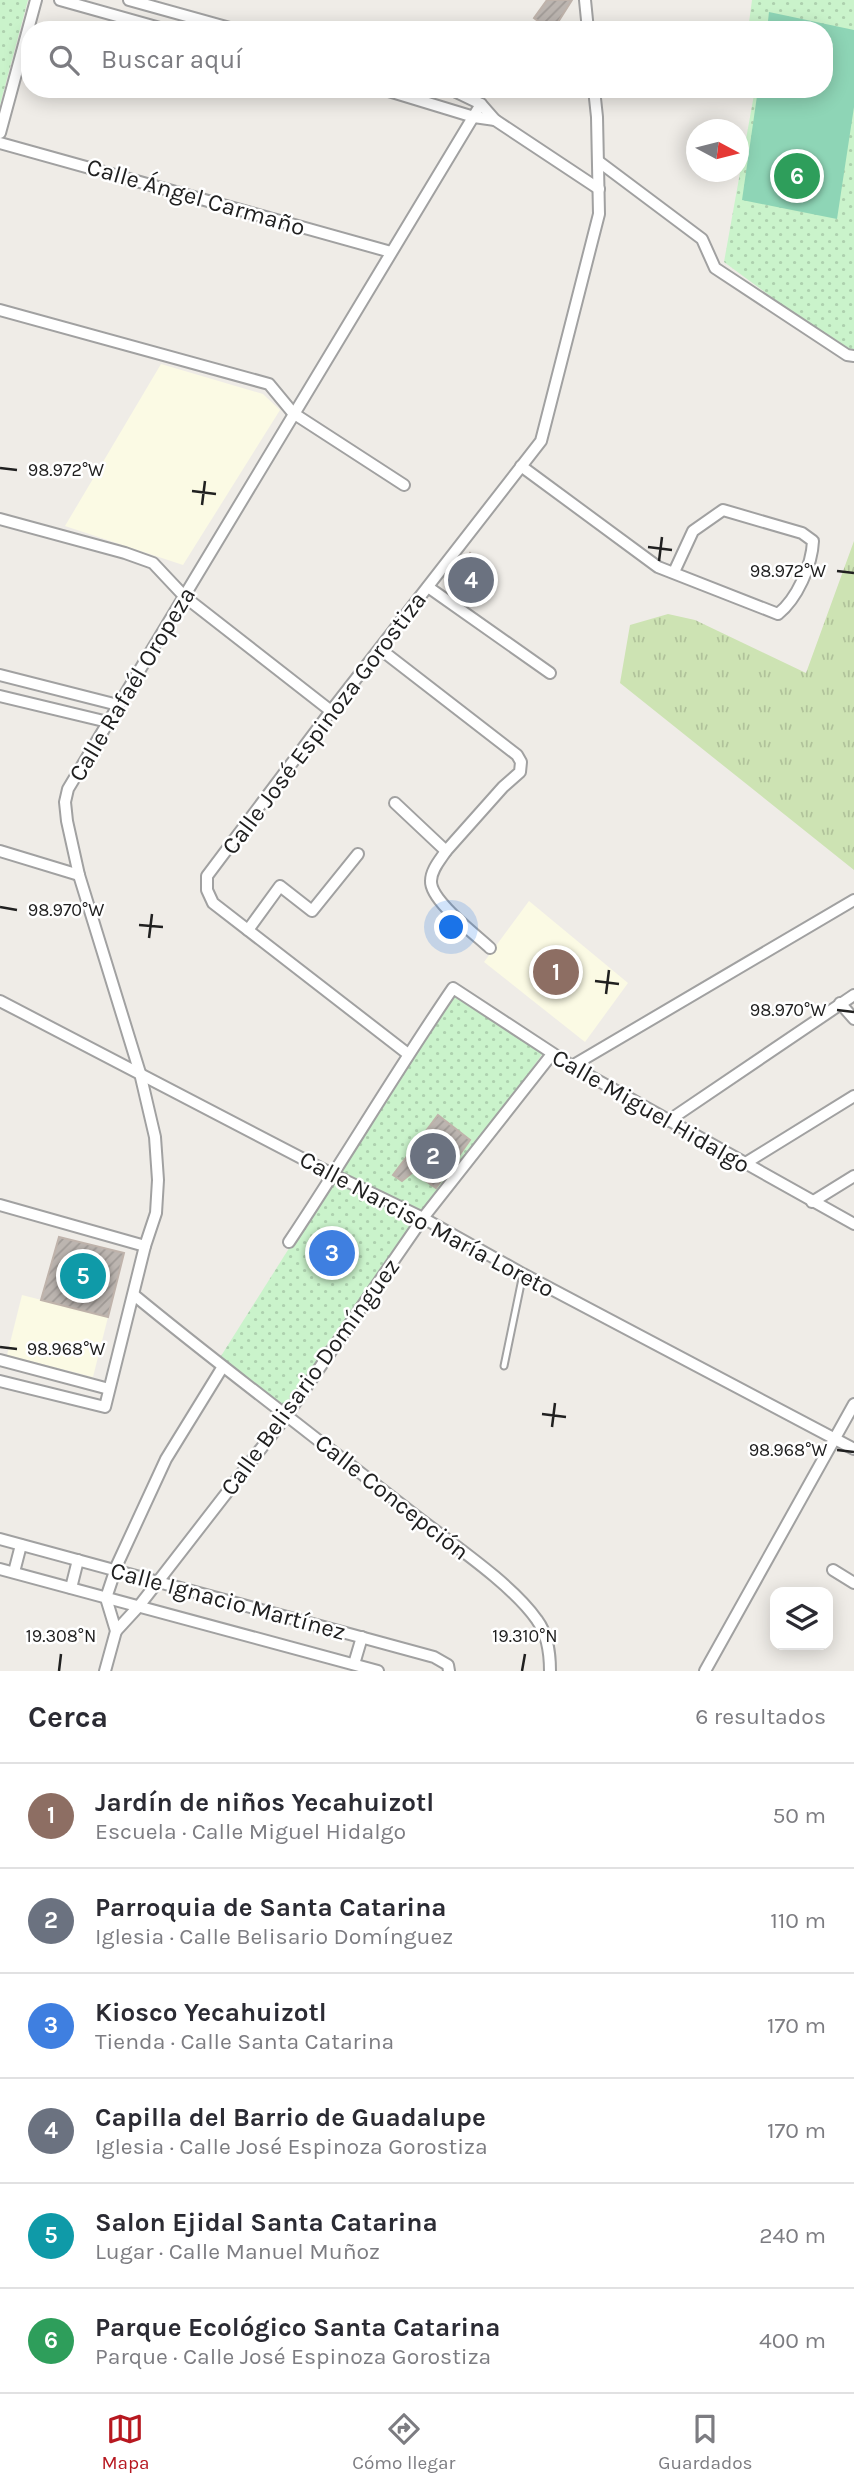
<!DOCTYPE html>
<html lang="es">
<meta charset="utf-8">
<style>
:root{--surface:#fff;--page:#f7f7f7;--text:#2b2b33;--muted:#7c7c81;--line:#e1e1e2;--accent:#b71820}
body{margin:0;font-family:Karla,sans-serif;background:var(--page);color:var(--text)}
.controls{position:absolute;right:21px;bottom:21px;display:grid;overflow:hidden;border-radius:14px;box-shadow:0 4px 18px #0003}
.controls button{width:63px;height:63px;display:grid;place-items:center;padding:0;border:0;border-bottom:2px solid var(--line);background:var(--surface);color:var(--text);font:35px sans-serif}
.compass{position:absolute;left:686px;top:119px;width:63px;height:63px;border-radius:50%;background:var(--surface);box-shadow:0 4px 18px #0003;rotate:97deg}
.you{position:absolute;left:452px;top:928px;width:24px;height:24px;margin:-18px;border:5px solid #fff;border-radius:50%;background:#1a73e8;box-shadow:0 0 0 10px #1a73e833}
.badge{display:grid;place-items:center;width:46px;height:46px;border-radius:50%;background:var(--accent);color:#fff;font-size:23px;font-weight:700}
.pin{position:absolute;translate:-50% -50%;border:4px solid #fff;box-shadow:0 2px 7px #0006}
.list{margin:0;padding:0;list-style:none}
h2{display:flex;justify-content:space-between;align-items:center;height:91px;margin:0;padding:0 28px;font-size:30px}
h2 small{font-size:23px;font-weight:400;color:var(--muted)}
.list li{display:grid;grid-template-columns:46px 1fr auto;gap:21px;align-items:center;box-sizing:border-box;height:105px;padding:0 28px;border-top:2px solid var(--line)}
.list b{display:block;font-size:26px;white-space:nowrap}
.list p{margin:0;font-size:23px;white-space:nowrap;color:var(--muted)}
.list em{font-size:23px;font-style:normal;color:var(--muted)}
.icon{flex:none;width:38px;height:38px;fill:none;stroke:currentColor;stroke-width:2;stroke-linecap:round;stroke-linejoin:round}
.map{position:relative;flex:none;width:854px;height:1671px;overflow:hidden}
.search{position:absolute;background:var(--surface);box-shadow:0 4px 18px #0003;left:21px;right:21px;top:21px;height:77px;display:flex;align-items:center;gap:18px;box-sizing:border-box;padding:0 24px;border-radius:28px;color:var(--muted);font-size:26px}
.sheet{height:721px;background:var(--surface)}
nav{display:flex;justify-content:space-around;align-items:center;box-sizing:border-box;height:98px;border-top:2px solid var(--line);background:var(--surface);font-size:19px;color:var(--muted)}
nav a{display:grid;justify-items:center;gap:4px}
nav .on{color:var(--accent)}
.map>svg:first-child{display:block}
.education{fill:#fbfae4}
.grass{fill:url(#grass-tufts)}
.park{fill:url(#park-dots)}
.pitch{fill:#8ed5b6}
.building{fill:url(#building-hatch);stroke:#bfb3ab;stroke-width:2}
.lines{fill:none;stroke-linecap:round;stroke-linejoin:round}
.service-casing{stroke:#a1a1a1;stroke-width:9}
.minor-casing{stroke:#a1a1a1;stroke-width:14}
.service{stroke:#fff;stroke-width:5}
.minor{stroke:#fff;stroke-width:10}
.ticks{fill:none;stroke:#202020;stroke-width:2.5}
.labels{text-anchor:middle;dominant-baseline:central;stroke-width:5;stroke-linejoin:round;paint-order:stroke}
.street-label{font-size:24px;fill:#202020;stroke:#fff}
.ticks-label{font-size:18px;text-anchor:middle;fill:#202020;stroke:#fff;stroke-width:5;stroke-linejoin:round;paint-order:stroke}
</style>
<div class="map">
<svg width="854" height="1671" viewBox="0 0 854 1671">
<defs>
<pattern id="grass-tufts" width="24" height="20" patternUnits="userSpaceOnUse" patternTransform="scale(1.75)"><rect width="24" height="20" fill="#cde3b3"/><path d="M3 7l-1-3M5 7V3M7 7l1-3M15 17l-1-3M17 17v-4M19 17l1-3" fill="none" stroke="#b0c29a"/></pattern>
<pattern id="park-dots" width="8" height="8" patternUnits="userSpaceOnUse" patternTransform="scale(1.75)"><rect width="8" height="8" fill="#caf3cb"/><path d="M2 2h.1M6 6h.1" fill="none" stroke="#add0ae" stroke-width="1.8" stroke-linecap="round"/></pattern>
<pattern id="building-hatch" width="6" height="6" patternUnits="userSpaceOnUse" patternTransform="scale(1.75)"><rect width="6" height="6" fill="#bcb5b0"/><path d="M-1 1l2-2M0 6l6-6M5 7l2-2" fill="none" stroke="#a19b97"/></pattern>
</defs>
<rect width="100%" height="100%" fill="#efece7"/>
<!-- education -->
<g class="education">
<polygon points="161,364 263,394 280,410 183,565 65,526"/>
<polygon points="529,901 628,983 585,1042 484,962"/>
<polygon points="22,1295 108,1317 93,1377 7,1355"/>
</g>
<!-- grass -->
<polygon class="grass" points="854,541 854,870 620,683 630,625 668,614 695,620 806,673"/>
<!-- park -->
<g class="park">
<polygon points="0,0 28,0 0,105"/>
<polygon points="752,0 854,0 854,354 847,353 724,262 755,89 824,89 824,30 748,30"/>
<polygon points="454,989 545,1050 425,1222 337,1176"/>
<polygon points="334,1177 422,1222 281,1416 216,1364"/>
</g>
<!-- pitch -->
<polygon class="pitch" points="769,12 854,30 854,107 837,219 742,200 758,89 824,89 824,30 767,30"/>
<!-- building -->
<g class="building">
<polygon points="547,0 572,0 553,30 550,30 534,18"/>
<polygon points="470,553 493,576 474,605 449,583"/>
<polygon points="438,1115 470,1140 436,1188 413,1172 402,1181 393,1175"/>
<polygon points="59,1237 124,1253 108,1317 41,1300"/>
<polygon points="327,1246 337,1246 340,1254 336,1261 325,1261 323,1252"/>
</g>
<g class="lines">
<defs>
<polyline id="service" points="504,1366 523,1274"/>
<g id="minor">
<polyline points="60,0 167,30"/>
<polyline points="129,0 237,30"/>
<polyline points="585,0 588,30"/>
<polyline points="382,89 474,117 495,120"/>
<polyline points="450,89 481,104 495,120 599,189"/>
<polyline points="0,133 36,0"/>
<polyline points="0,143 391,252"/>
<polyline points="598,161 702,239 715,268 847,355 854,356"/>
<polyline points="0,310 269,384 293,413 404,485"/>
<path d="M 521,466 L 658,567 L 778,614 C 797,599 812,565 813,541 L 802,533 L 723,510 L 693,531 L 674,572"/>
<polyline points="0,519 125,553 153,563 185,597 331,711"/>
<polyline points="428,587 550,673"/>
<polyline points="380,649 517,755 521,762 520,772 503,787 446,851 395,803"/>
<polyline points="0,675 118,705"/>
<polyline points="0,696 108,722"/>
<polyline points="0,851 79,875"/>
<path d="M 446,851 C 440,860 431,870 431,881 C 430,900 475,934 490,948"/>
<polyline points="248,930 280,886 312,911 358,854"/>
<polyline points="0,1001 334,1175 423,1218 523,1274 854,1449"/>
<polyline points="840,1003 854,1019"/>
<polyline points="408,1054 213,903 207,890 207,876 331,711 541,441 599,214 597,117 594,89"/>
<polyline points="572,1066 854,900"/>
<polyline points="668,1121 854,995"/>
<polyline points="744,1164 854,1096"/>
<polyline points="812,1202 854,1176"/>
<polyline points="0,1205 145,1246"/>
<path d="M 289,1242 C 345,1158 396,1071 453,988 L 572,1066 L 854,1224"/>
<path d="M 134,1295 C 226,1371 322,1442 416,1516 C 452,1544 512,1584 537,1620 C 548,1635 550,1653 550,1671"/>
<polyline points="0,1360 109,1389"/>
<polyline points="0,1381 105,1407 145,1246 156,1213 158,1180 155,1137 140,1073 79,875 67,821 65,802 68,789 481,104"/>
<polyline points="0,1539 434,1657 448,1665 449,1671"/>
<polyline points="0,1569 378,1671"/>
<polyline points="833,1570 854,1583"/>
<polyline points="14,1572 21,1545"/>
<polyline points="71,1588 78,1560"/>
<polyline points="116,1631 139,1606 287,1415 423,1218 552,1054"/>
<polyline points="354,1664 362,1637"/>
<polyline points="105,1671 116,1631 106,1598 117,1565 166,1459 222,1368"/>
<polyline points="705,1671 854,1404"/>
</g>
</defs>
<!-- service casing -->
<use href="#service" class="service-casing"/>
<!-- minor casing -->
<use href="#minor" class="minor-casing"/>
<!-- service -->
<use href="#service" class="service"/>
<!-- minor -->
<use href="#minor" class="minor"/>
</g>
<!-- ticks -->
<path class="ticks" d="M 0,468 L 17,470M 192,491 L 216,494M 202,505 L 205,481M 648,547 L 672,550M 659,561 L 662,537M 837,571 L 854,573M 0,907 L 17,910M 139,925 L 163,927M 149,938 L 152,914M 595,981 L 619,984M 606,994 L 609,970M 837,1010 L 854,1012M 0,1347 L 17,1349M 542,1414 L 566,1417M 552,1427 L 555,1403M 837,1450 L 854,1452M 59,1671 L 61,1654M 522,1671 L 525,1654"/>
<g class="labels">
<!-- street labels -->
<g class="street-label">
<text transform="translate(196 197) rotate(16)">Calle Ángel Carmaño</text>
<text transform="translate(132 684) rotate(-59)">Calle Rafaél Oropeza</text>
<text transform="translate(324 723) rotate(-53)">Calle José Espinoza Gorostiza</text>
<text transform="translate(651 1111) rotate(30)">Calle Miguel Hidalgo</text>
<text transform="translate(427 1224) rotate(28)">Calle Narciso María Loreto</text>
<text transform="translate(310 1377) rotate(-54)">Calle Belisario Domínguez</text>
<text transform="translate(392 1497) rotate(38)">Calle Concepción</text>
<text transform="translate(228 1601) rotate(15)">Calle Ignacio Martínez</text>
</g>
</g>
<g class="ticks-label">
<text x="66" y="476">98.972°W</text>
<text x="788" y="577">98.972°W</text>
<text x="66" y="916">98.970°W</text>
<text x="788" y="1016">98.970°W</text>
<text x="66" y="1355">98.968°W</text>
<text x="788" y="1456">98.968°W</text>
<text x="61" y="1642">19.308°N</text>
<text x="525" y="1642">19.310°N</text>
</g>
</svg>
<div class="controls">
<button><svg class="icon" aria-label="layers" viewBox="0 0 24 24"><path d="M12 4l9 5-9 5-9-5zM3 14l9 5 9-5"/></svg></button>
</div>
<svg class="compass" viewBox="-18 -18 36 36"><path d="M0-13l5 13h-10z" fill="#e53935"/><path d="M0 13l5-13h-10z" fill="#7c7c81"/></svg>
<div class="you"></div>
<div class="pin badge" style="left:556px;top:972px;background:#8d6e63">1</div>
<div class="pin badge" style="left:433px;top:1156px;background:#6b7280">2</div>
<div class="pin badge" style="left:332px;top:1253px;background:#3f7fe0">3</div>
<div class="pin badge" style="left:471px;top:580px;background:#6b7280">4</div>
<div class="pin badge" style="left:83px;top:1276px;background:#0f9aa8">5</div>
<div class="pin badge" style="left:797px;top:176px;background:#2e9e5b">6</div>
<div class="search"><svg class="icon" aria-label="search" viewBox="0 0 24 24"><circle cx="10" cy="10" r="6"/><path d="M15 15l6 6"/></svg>Buscar aquí</div>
</div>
<section class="sheet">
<h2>Cerca<small>6 resultados</small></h2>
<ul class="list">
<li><span class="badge" style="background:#8d6e63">1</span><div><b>Jardín de niños Yecahuizotl</b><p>Escuela · Calle Miguel Hidalgo</p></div><em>50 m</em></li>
<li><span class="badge" style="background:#6b7280">2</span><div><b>Parroquia de Santa Catarina</b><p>Iglesia · Calle Belisario Domínguez</p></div><em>110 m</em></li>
<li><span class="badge" style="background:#3f7fe0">3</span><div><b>Kiosco Yecahuizotl</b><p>Tienda · Calle Santa Catarina</p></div><em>170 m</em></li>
<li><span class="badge" style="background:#6b7280">4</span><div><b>Capilla del Barrio de Guadalupe</b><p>Iglesia · Calle José Espinoza Gorostiza</p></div><em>170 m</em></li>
<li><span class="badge" style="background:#0f9aa8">5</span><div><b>Salon Ejidal Santa Catarina</b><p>Lugar · Calle Manuel Muñoz</p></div><em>240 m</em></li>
<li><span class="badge" style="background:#2e9e5b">6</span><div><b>Parque Ecológico Santa Catarina</b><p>Parque · Calle José Espinoza Gorostiza</p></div><em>400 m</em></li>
</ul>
</section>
<nav>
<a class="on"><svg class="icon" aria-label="map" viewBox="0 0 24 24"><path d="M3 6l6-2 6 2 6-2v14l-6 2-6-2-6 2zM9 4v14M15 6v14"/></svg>Mapa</a>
<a><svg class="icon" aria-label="directions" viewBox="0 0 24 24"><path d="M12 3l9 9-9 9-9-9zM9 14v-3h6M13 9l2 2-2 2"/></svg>Cómo llegar</a>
<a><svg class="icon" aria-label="saved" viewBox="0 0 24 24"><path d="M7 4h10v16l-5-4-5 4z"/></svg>Guardados</a>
</nav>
